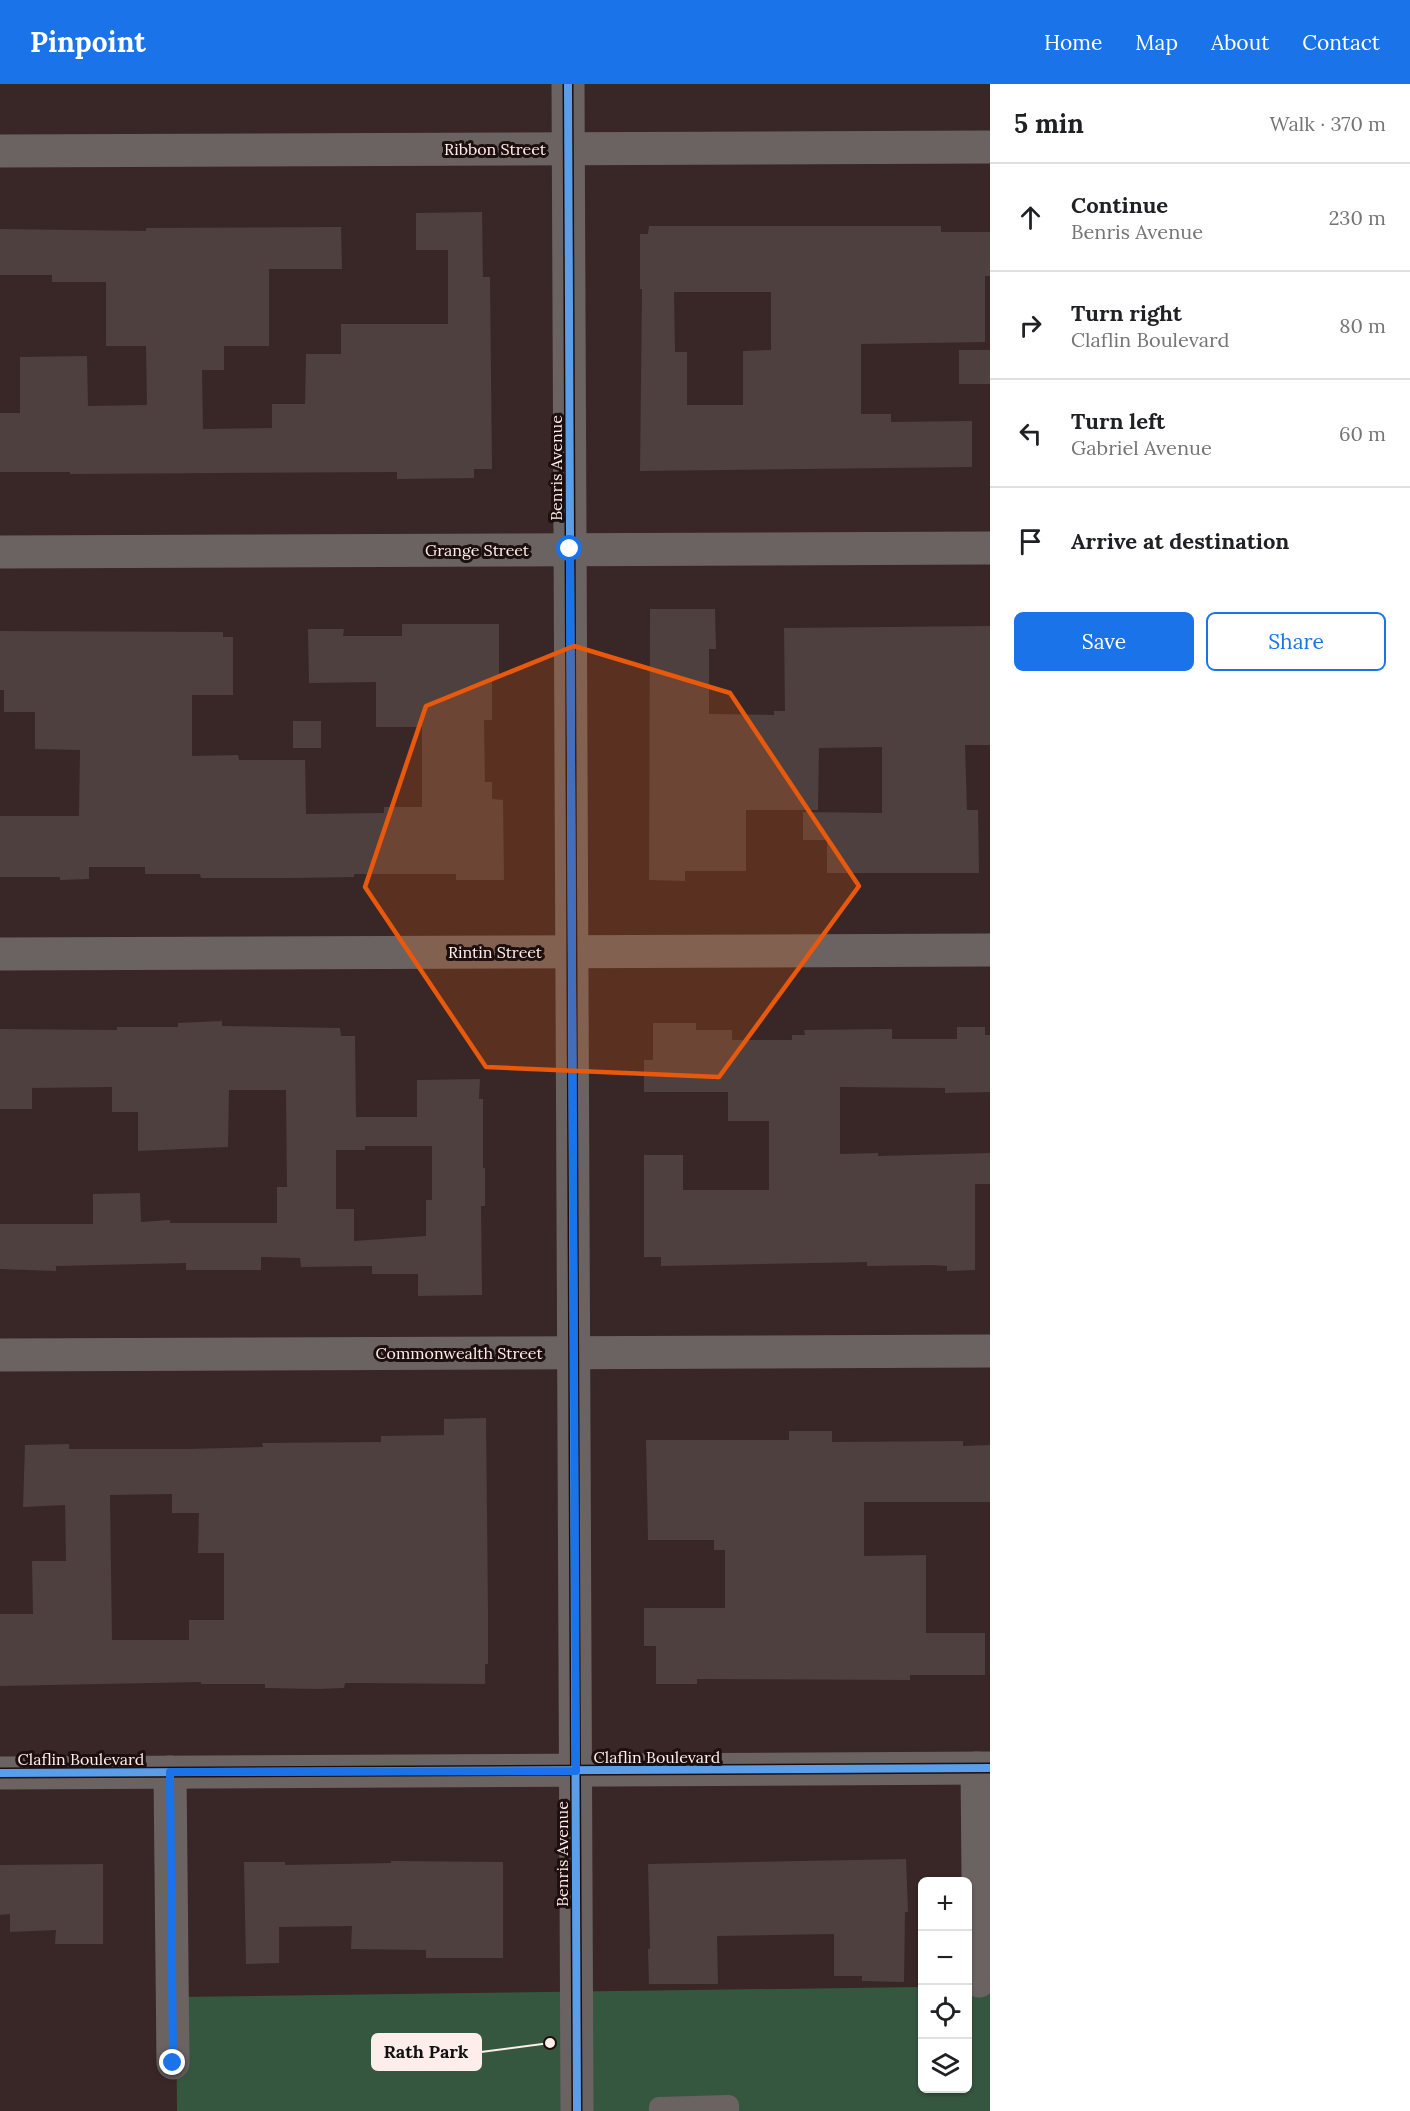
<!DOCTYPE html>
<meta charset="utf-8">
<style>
:root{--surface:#fff;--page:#f2f2f2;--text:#202124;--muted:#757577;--line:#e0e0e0;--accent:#1a73e8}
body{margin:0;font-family:Lora,serif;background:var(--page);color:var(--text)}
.controls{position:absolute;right:18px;bottom:18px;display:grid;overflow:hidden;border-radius:9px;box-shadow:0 2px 4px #0004}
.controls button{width:54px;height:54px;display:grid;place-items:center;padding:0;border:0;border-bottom:2px solid var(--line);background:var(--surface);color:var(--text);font:30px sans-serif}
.stop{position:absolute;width:18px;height:18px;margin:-14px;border:4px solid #1a73e8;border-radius:50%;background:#fff}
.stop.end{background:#1a73e8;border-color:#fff;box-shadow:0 2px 6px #0008}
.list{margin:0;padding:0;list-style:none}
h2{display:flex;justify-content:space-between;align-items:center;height:78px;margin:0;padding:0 24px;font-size:26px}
h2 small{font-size:20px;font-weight:400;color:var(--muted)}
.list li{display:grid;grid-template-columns:39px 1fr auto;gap:18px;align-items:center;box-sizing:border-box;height:108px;padding:0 24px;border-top:2px solid var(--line)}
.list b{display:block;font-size:22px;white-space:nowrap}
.list p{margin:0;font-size:20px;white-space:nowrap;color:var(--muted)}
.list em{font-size:20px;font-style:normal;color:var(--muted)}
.actions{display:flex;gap:12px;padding:18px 24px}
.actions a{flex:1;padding:14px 0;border:2px solid var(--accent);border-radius:9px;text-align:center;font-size:21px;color:var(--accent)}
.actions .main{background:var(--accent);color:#fff}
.icon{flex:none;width:33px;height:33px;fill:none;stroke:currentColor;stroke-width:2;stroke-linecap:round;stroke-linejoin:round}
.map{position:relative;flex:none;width:990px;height:2027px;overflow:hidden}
header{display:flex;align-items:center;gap:36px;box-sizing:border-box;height:84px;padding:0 30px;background:var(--accent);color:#fff}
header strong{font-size:28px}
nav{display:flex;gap:33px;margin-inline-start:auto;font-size:21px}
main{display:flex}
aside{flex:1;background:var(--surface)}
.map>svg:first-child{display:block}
.green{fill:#36573f}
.building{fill:#4e403f;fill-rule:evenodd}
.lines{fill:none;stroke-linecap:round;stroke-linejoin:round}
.service{stroke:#6b6362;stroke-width:20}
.minor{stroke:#6b6362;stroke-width:33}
.cycleway-casing{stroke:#1d0f0e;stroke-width:11}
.cycleway{stroke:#5a9eea;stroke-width:8}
.route{stroke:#1a73e8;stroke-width:8}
.marked{fill:#e8590c;fill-opacity:0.2;stroke:#e8590c;stroke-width:4.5;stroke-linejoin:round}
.labels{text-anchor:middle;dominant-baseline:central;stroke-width:6;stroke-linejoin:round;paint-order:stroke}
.street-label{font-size:16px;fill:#feedea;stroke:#1d0f0e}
.leader{fill:none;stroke:#feedea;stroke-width:2}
.callout-dot{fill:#feedea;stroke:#1d0f0e;stroke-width:2}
.callout{fill:#feedea;stroke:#feedea;stroke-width:2}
.callout-label{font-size:18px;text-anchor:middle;font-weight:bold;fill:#111}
</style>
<header>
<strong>Pinpoint</strong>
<nav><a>Home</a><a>Map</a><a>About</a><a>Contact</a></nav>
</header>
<main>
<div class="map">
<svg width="990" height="2027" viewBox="0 0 990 2027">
<rect width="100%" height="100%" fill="#382726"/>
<!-- green -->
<polygon class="green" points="922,1903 922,2004 968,2004 968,1903 990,1903 990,2027 177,2027 176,1913"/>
<!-- building -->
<g class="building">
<polygon points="482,128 483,193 490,193 492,385 474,385 474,394 397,395 397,388 70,390 70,388 0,388 0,329 20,329 20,273 87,272 88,322 147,321 146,262 106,262 106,198 52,198 52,191 0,191 0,145 146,147 146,144 341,143 342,185 269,185 269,262 224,262 224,286 202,286 203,345 272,344 272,320 305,320 306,270 341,270 341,240 448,240 448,166 416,166 416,129"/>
<path d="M 649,142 L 941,142 L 941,148 L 990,148 L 990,192 L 985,192 L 985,258 L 861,260 L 861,330 L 891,330 L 891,338 L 972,337 L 972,383 L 640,387 L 642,205 L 640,205 L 640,150 L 648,150 ZM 674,208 L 771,208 L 771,266 L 743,267 L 743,321 L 687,321 L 687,268 L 675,268 Z"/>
<rect x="959" y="266" width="31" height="34"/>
<polygon points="650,525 715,525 716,565 709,565 709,630 774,631 774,627 785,627 784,544 990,542 990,661 965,661 967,726 978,726 979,789 827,789 827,756 803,756 803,728 882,729 882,663 819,664 818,726 746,726 746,787 685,787 685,797 649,796"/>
<polygon points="402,540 499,540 499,595 492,595 492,636 484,636 485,698 492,698 492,715 503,716 504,796 456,796 456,790 354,790 354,793 291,794 201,794 200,790 145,790 145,783 89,783 89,795 60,796 60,793 0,793 0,732 79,732 80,666 35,665 35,628 4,628 4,606 0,606 0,547 223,548 223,553 233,553 233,611 192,611 192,672 238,671 239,676 305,676 306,730 384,729 384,723 422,723 422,643 376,643 376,598 309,599 308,545 344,545 343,552 402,552"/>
<rect x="293" y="637" width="28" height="27"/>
<path d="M 222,937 L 222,942 L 340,944 L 341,952 L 355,952 L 356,1033 L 417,1033 L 417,996 L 480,995 L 479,1015 L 483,1015 L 483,1084 L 485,1084 L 485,1122 L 481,1122 L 482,1211 L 418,1212 L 418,1190 L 372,1190 L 372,1182 L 301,1183 L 300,1174 L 261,1173 L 261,1186 L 186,1186 L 186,1179 L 56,1182 L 56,1187 L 0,1185 L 0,1140 L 93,1140 L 93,1110 L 140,1109 L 141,1138 L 170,1136 L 170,1139 L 277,1139 L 277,1103 L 287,1103 L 286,1006 L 229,1006 L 228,1063 L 138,1067 L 138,1028 L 112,1028 L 112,1003 L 32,1004 L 32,1025 L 0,1025 L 0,945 L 117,946 L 117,943 L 178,943 L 178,939 ZM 365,1062 L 432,1062 L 432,1116 L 426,1116 L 426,1152 L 354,1157 L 354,1125 L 336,1125 L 336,1066 L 365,1066 Z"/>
<polygon points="653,939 696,939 696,946 732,946 732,956 792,956 792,951 805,951 804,946 892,945 892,955 957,955 957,943 985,943 985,951 990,951 990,1008 945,1009 945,1004 840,1003 840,1070 878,1069 878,1072 990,1069 990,1100 975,1100 975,1186 947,1187 947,1182 933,1181 867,1182 867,1178 661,1182 661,1173 644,1173 644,1071 683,1071 683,1106 769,1106 769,1037 728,1037 728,1008 644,1008 644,976 653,976"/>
<path d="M 486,1334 L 488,1526 L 488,1580 L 485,1580 L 485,1600 L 359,1599 L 345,1599 L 344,1604 L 317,1605 L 265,1604 L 265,1600 L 201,1600 L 201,1598 L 0,1602 L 0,1530 L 33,1530 L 32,1477 L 66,1477 L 65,1421 L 23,1423 L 25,1361 L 69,1360 L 69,1365 L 188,1365 L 263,1363 L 262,1359 L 381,1358 L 381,1352 L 444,1351 L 444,1335 ZM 172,1410 L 172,1429 L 199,1429 L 198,1469 L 224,1469 L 224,1536 L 189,1536 L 189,1556 L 112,1556 L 110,1411 Z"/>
<polygon points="789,1347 832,1347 832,1358 963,1357 963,1362 990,1361 990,1418 864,1418 864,1472 926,1471 926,1549 985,1549 985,1591 910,1591 910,1596 697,1595 697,1600 656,1600 656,1562 644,1562 644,1524 725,1524 725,1466 714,1466 714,1456 648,1456 646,1356 789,1356"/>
<polygon points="906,1775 908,1828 905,1828 904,1898 862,1897 862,1892 834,1892 834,1850 717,1852 718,1900 649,1900 648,1865 650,1865 648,1780"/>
<polygon points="391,1777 503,1778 503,1874 426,1874 426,1866 351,1865 352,1842 279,1843 279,1879 246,1880 244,1778 285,1778 285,1781 391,1779"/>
<polygon points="103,1780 103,1860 55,1860 56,1846 10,1848 10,1830 0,1831 0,1781"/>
</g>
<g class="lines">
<!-- service -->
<polyline class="service" points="659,2027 659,2023 729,2021 729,2027"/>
<!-- minor -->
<g class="minor">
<polyline points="568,0 577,2027"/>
<polyline points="0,67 990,63"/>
<polyline points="0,468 990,464"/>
<polyline points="0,870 990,866"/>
<polyline points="0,1271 990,1267"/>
<polyline points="977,1684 979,1897"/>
<polyline points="170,1688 173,1979"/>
<polyline points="0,1689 990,1684"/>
</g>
<defs>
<g id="cycleway">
<polyline points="568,0 577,2027"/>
<polyline points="0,1689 990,1684"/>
</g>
</defs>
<!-- cycleway casing -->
<use href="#cycleway" class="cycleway-casing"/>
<!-- cycleway -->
<use href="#cycleway" class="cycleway"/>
</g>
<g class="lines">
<!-- route -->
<polyline class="route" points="173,1979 170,1688 576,1687 570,465"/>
</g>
<!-- marked area -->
<path class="marked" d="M 574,562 L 730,609 L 859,802 L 719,993 L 486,983 L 365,803 L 426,622 Z"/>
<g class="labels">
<!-- street labels -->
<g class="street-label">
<text x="495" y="65">Ribbon Street</text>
<text transform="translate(556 384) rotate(-90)">Benris Avenue</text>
<text x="477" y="466">Grange Street</text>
<text x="495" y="868">Rintin Street</text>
<text x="459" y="1269">Commonwealth Street</text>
<text x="657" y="1673">Claflin Boulevard</text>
<text x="81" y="1675">Claflin Boulevard</text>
<text transform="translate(562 1770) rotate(-90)">Benris Avenue</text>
</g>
</g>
<!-- callouts -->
<path class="leader" d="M550 1959L481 1968"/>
<circle class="callout-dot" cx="550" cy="1959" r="6"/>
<rect class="callout" x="372" y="1950" width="109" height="36" rx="6"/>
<g class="callout-label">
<text x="426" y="1974">Rath Park</text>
</g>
</svg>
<div class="controls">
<button>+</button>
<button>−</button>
<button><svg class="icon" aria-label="locate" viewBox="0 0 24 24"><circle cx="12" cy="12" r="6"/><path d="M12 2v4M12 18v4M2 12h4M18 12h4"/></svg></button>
<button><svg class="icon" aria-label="layers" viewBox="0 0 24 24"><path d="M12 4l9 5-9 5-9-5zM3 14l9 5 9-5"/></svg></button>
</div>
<div class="stop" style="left:570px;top:465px"></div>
<div class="stop end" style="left:173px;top:1979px"></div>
</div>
<aside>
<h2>5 min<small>Walk · 370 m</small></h2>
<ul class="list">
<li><svg class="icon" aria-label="ahead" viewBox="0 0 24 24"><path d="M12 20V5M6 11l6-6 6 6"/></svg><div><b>Continue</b><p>Benris Avenue</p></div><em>230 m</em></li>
<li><svg class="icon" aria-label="right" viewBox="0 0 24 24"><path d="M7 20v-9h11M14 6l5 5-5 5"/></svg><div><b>Turn right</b><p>Claflin Boulevard</p></div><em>80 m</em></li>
<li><svg class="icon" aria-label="left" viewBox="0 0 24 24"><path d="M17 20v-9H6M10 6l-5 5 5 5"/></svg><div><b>Turn left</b><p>Gabriel Avenue</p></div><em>60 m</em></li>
<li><svg class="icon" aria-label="arrive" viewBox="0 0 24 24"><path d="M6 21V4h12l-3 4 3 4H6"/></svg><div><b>Arrive at destination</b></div></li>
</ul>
<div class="actions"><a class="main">Save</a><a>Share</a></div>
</aside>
</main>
